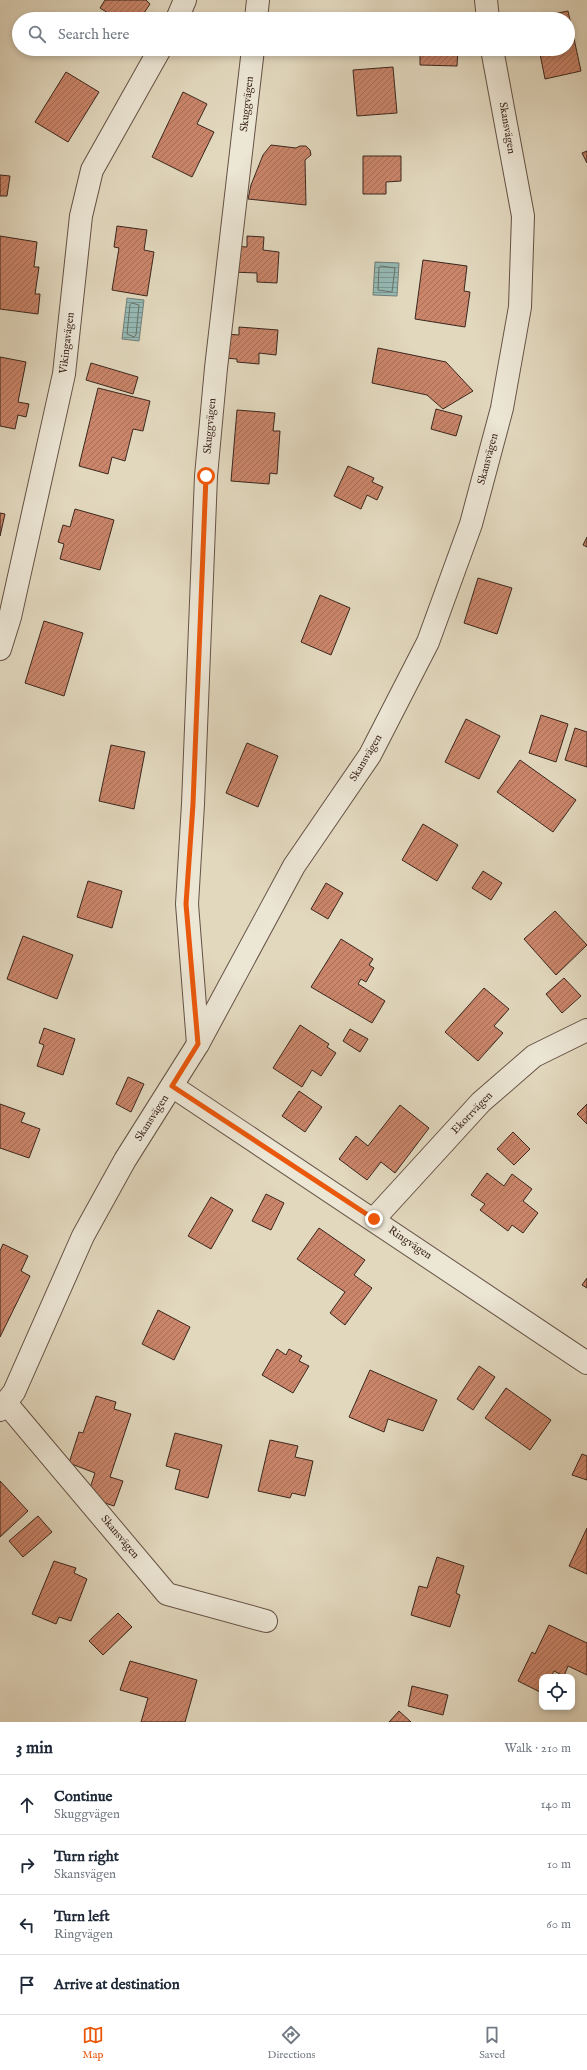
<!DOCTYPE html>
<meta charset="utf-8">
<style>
:root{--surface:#fff;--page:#f2f2f3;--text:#1f2937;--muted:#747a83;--line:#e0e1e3;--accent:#ea580c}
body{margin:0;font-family:"IM FELL English",serif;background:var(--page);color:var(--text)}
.controls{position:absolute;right:12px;bottom:12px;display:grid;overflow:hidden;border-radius:8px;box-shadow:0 2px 6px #0003}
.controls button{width:36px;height:36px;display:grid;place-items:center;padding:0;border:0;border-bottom:1px solid var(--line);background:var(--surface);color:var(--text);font:20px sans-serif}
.stop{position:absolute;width:12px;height:12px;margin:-9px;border:3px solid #ea580c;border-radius:50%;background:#fff}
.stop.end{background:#ea580c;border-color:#fff;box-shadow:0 1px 4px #0008}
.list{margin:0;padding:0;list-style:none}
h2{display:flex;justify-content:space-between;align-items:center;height:52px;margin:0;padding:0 16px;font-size:17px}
h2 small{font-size:13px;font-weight:400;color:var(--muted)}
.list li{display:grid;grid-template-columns:26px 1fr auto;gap:12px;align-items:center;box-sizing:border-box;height:60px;padding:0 16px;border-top:1px solid var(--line)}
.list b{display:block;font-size:15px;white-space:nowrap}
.list p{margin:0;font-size:13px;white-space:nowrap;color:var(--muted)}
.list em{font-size:13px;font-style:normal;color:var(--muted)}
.icon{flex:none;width:22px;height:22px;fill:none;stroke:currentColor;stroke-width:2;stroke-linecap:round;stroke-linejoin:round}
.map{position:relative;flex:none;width:587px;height:1722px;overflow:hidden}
.search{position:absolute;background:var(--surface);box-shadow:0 2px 6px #0003;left:12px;right:12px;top:12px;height:44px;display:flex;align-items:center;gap:10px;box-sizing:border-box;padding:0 14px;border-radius:22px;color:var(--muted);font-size:15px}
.sheet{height:292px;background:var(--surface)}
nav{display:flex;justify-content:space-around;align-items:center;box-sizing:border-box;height:56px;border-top:1px solid var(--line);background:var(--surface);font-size:11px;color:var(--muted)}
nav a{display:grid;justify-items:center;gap:2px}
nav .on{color:var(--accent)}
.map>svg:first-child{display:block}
.water{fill:url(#water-rules);stroke:#717e78}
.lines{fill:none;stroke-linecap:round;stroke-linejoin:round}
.shore{stroke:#687068;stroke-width:1}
.building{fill:url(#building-hatch);stroke:#3b261d}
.street-casing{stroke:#655245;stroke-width:24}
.street{stroke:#ece6d5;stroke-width:22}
.route{stroke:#ea580c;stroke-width:5}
.labels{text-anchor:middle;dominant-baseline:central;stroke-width:3;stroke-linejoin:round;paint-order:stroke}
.street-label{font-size:11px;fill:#3b261d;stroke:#ece6d5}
</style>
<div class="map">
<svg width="587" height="1722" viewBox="0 0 587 1722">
<defs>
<pattern id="water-rules" width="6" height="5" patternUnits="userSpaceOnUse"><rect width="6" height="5" fill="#95b9b4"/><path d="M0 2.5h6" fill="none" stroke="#7b9692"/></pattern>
<pattern id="building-hatch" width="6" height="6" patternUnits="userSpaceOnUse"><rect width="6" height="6" fill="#ca856a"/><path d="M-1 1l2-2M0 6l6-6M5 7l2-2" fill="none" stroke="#a56d57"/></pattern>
</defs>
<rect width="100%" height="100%" fill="#e2d8be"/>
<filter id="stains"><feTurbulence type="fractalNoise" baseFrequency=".005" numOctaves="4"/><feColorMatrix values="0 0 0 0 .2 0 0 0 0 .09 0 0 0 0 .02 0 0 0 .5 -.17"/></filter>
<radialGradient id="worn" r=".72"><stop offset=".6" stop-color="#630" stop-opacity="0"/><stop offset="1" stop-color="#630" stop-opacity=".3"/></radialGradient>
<!-- water -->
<g class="water">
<polygon points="375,262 399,263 397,296 373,295"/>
<polygon points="127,298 144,300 139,341 122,339"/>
</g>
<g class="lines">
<!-- shore -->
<g class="shore">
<polygon points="381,266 395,268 392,292 378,290 379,268"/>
<polygon points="132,303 139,305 136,335 134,337 127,334 130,305"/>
</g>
</g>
<!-- building -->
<g class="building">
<polygon points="105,0 146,0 150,4 140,19 118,19 100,8"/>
<polygon points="568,11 581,71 545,79 539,49 568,49 568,19 533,18"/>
<polygon points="420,49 458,49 457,66 420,65"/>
<polygon points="393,67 397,113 357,116 353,70"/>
<polygon points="66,72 99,92 68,142 35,122"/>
<polygon points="183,92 207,104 197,124 214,132 192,177 152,157"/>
<polygon points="271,145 296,148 300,146 306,146 310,150 311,155 305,160 306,205 248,199 251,185 263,155"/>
<polygon points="587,151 587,163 582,153"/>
<polygon points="363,156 401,156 401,181 386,182 386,194 363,194"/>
<polygon points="0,175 10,176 7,196 0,196"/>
<polygon points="117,226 147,230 144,250 154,252 147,296 112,290 119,248 114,247"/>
<polygon points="0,236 37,242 34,267 39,267 35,294 40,294 38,314 0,309"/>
<polygon points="247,236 264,237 263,250 279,252 277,283 257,282 257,273 231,272 233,246 247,247"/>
<polygon points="423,260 467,266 464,291 470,292 465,327 415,319"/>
<polygon points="239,327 278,330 276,355 259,353 259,364 237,362 237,359 224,358 226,334 239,335"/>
<polygon points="378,348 446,362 473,391 443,409 427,395 372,383"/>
<polygon points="0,357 26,362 18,402 29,404 26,417 18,415 15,429 0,426"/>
<polygon points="91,363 138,377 133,394 86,380"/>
<polygon points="98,388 150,401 143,431 133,429 125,461 112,457 108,474 79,466"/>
<polygon points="436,409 462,416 456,436 431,429"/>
<polygon points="237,410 275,413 273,431 280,431 277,474 270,473 269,484 231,481"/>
<polygon points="348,466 374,478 372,482 383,487 377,500 367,495 361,509 334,496"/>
<polygon points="75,509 114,520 100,570 60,559 64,544 58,542 63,525 70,527"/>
<polygon points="0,513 5,514 0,536"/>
<polygon points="587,537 587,547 583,545"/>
<polygon points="478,578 512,588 497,634 464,623"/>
<polygon points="320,595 350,608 331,655 301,642"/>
<polygon points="44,621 83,633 64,696 25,683"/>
<polygon points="541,715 568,724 556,762 529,753"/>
<polygon points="466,719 500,736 479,779 445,762"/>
<polygon points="575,728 587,732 587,767 565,760"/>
<polygon points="247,743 278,756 258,807 226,793"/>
<polygon points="111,745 145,752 134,809 99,801"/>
<polygon points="520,760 576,800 553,832 497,792"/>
<polygon points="423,824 458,845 437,881 402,860"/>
<polygon points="483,871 502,883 491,900 472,888"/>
<polygon points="88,881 122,891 112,928 77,917"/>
<polygon points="326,883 343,893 328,919 311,909"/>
<polygon points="555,911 587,945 556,975 524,939"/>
<polygon points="23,936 73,955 57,999 7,979"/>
<polygon points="341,939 373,959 369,965 374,968 366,982 361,979 358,984 385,1001 372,1023 311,987"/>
<polygon points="564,978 581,996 562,1013 546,994"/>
<polygon points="484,988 509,1009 494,1026 503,1033 478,1061 445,1032"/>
<polygon points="300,1025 329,1044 327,1047 336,1053 321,1076 312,1070 302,1087 273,1068"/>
<polygon points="44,1028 75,1039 63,1075 37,1066 44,1045 39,1043"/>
<polygon points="350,1029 368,1039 360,1052 343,1041"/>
<polygon points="128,1077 144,1084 131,1112 116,1104"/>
<polygon points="299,1091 322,1107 305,1132 282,1116"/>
<polygon points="0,1104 25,1113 21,1122 40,1129 29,1158 0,1148"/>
<polygon points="587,1104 587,1124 577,1114"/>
<polygon points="400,1105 429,1128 395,1173 381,1162 367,1180 339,1159 356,1136 368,1146"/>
<polygon points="513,1132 530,1149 514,1165 497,1149"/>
<polygon points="487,1173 504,1186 512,1174 532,1189 523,1201 538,1213 523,1233 512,1225 508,1231 480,1210 485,1204 471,1195"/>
<polygon points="266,1194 284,1203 271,1230 252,1221"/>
<polygon points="211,1197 233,1210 211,1249 188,1236"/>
<polygon points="319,1228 365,1260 354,1275 372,1288 345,1325 330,1313 345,1292 297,1259"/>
<polygon points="3,1244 28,1256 21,1271 30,1276 0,1337 0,1251"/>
<polygon points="587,1278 587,1288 582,1285"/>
<polygon points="158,1310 190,1327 174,1360 142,1344"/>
<polygon points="277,1349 286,1355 289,1349 302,1356 299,1361 309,1366 293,1393 262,1375"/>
<polygon points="479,1366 495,1377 473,1410 457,1399"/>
<polygon points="370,1370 437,1400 423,1431 388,1419 384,1432 349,1417"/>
<polygon points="506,1388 551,1420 530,1450 485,1418"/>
<polygon points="96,1396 116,1402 114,1409 131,1414 110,1477 123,1481 114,1506 87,1497 95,1473 69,1463 79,1432 83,1433"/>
<polygon points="175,1433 222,1445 208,1498 175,1489 180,1470 166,1466"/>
<polygon points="270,1440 298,1446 295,1457 313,1461 305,1496 292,1493 290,1498 258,1491"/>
<polygon points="582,1454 587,1456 587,1480 572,1475"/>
<polygon points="0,1481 28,1511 0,1537"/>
<polygon points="38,1516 52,1532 23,1557 9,1541"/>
<polygon points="587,1528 587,1574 569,1566"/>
<polygon points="437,1557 464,1566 456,1593 460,1595 450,1627 411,1615 419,1586 427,1588"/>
<polygon points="54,1561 76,1568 74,1573 87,1579 71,1621 59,1617 56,1624 32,1614"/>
<polygon points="118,1613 132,1627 103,1655 89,1641"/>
<polygon points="549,1625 587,1643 587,1675 568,1666 564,1676 554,1671 551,1677 542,1677 542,1693 518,1681 532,1652 535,1654"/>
<polygon points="130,1661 197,1680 185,1722 141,1722 148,1698 120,1690"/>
<polygon points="412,1686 448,1695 443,1715 408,1706"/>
<polygon points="399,1711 411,1722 389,1722"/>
</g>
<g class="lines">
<defs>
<g id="street">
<polyline points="486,0 488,19"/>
<polyline points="177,19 185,0"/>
<polyline points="256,19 258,0"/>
<polyline points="0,649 10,617 64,374 81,216 92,170 160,49"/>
<polyline points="198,1044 187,904 193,804 206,476 216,368 253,49"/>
<polyline points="172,1086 587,1363"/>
<polyline points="374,1219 481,1102 534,1056 587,1030"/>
<polyline points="6,1403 167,1594 266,1621"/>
<polyline points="0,1410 14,1392 83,1236 125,1160 198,1044 294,866 370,755 428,642 471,524 502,408 520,307 523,216 492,49"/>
</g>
</defs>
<!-- street casing -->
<use href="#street" class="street-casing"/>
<!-- street -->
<use href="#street" class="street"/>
</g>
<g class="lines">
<!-- route -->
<polyline class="route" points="206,476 193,804 186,904 198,1044 172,1086 374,1219"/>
</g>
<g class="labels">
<!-- street labels -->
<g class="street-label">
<text transform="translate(247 104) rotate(-84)">Skuggvägen</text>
<text transform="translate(507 128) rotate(80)">Skansvägen</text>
<text transform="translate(67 343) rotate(-83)">Vikingavägen</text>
<text transform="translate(210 426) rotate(-85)">Skuggvägen</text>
<text transform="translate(488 459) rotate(-75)">Skansvägen</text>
<text transform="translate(366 758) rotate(-59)">Skansvägen</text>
<text transform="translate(472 1113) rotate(-46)">Ekorrvägen</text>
<text transform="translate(152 1118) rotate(-57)">Skansvägen</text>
<text transform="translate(410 1243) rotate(34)">Ringvägen</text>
<text transform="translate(120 1537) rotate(50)">Skansvägen</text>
</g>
</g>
<rect width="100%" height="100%" filter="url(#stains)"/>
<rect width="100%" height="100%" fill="url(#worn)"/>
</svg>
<div class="controls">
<button><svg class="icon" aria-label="locate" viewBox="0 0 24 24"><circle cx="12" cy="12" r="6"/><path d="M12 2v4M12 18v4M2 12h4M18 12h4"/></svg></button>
</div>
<div class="stop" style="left:206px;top:476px"></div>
<div class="stop end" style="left:374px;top:1219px"></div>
<div class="search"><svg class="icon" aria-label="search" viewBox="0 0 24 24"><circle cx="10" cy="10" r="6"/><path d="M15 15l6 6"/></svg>Search here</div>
</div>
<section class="sheet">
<h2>3 min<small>Walk · 210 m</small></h2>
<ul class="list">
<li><svg class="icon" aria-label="ahead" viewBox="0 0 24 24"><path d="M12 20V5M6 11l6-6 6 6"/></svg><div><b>Continue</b><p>Skuggvägen</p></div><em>140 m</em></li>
<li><svg class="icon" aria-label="right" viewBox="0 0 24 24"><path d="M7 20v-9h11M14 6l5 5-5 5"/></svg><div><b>Turn right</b><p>Skansvägen</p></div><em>10 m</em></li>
<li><svg class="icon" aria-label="left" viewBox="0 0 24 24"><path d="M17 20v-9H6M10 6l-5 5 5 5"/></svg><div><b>Turn left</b><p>Ringvägen</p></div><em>60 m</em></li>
<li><svg class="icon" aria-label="arrive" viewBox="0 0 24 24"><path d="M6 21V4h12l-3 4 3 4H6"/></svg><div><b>Arrive at destination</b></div></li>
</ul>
</section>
<nav>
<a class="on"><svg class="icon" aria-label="map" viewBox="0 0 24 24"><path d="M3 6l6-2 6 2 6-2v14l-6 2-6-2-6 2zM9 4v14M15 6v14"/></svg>Map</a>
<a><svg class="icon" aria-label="directions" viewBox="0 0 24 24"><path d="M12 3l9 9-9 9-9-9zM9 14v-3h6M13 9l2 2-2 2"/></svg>Directions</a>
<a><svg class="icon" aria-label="saved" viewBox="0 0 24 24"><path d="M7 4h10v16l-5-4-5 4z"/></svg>Saved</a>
</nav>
